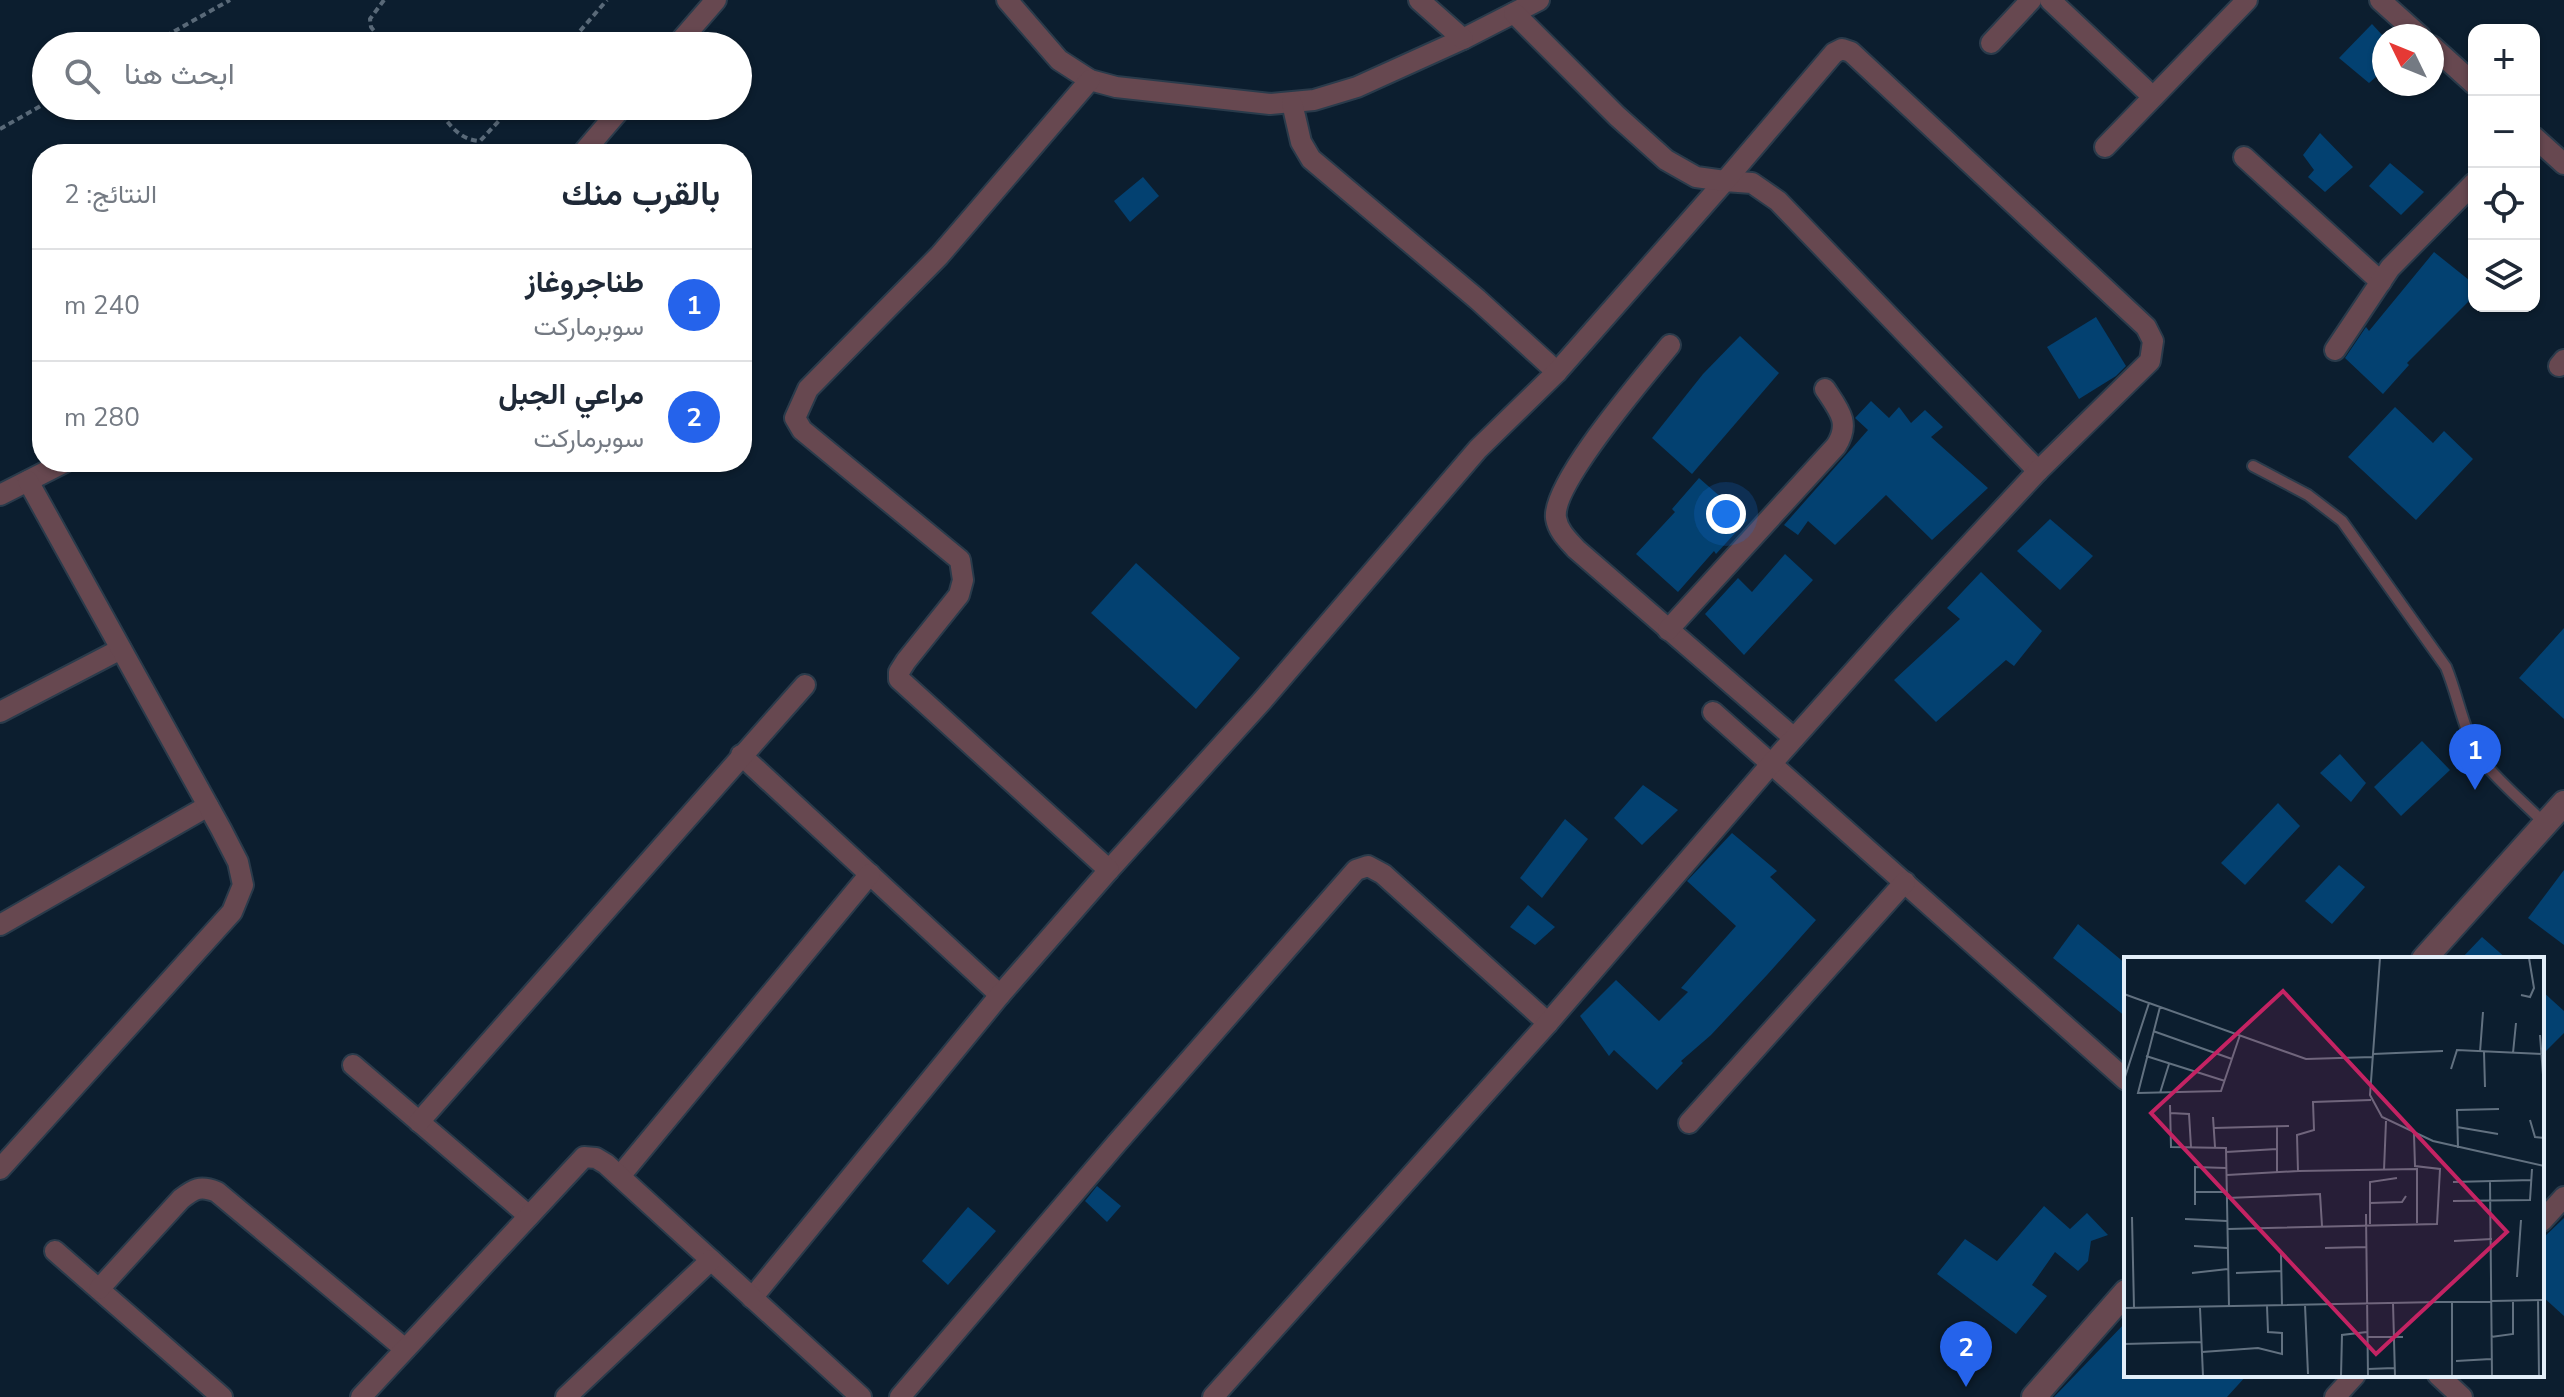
<!DOCTYPE html>
<html lang="ar">
<meta charset="utf-8">
<style>
:root{--surface:#fff;--page:#f6f6f7;--text:#1f2937;--muted:#747a83;--line:#e0e1e3;--accent:#2563eb}
body{margin:0;font-family:"Nunito Sans",Vazirmatn,sans-serif;background:var(--page);color:var(--text);direction:rtl}
.controls{position:absolute;right:24px;top:24px;display:grid;overflow:hidden;border-radius:16px;box-shadow:0 2px 6px #0004}
.controls button{width:72px;height:72px;display:grid;place-items:center;padding:0;border:0;border-bottom:2px solid var(--line);background:var(--surface);color:var(--text);font:40px sans-serif}
.compass{position:absolute;left:2372px;top:24px;width:72px;height:72px;border-radius:50%;background:var(--surface);box-shadow:0 2px 6px #0004;rotate:313deg}
.you{position:absolute;left:1726px;top:514px;width:28px;height:28px;margin:-20px;border:6px solid #fff;border-radius:50%;background:#1a73e8;box-shadow:0 0 0 12px #1a73e833}
.badge{display:grid;place-items:center;width:52px;height:52px;border-radius:50%;background:var(--accent);color:#fff;font-size:26px;font-weight:700}
.pin{position:absolute;translate:-50% -66px;filter:drop-shadow(0 2px 4px #0008)}
.pin::after{content:'';position:absolute;top:42px;width:28px;height:24px;background:inherit;clip-path:polygon(0 0,100% 0,50% 100%)}
.list{margin:0;padding:0;list-style:none}
h2{display:flex;justify-content:space-between;align-items:center;height:104px;margin:0;padding:0 32px;font-size:34px}
h2 small{font-size:26px;font-weight:400;color:var(--muted)}
.list li{display:grid;grid-template-columns:52px 1fr auto;gap:24px;align-items:center;box-sizing:border-box;height:112px;padding:0 32px;border-top:2px solid var(--line)}
.list b{display:block;font-size:30px;white-space:nowrap}
.list p{margin:0;font-size:26px;white-space:nowrap;color:var(--muted)}
.list em{font-size:26px;font-style:normal;color:var(--muted)}
.icon{flex:none;width:44px;height:44px;fill:none;stroke:currentColor;stroke-width:2;stroke-linecap:round;stroke-linejoin:round}
.map{position:relative;flex:none;width:2564px;height:1397px;overflow:hidden;direction:ltr}
.search{position:absolute;background:var(--surface);box-shadow:0 2px 6px #0004;left:32px;top:32px;width:720px;height:88px;display:flex;align-items:center;gap:20px;box-sizing:border-box;padding:0 28px;border-radius:44px;color:var(--muted);font-size:30px}
.panel{position:absolute;background:var(--surface);box-shadow:0 2px 6px #0004;left:32px;top:144px;width:720px;height:328px;border-radius:32px;direction:rtl}
.map>svg:first-child{display:block}
.building{fill:#034171}
.lines{fill:none;stroke-linecap:round;stroke-linejoin:round}
.service-casing{stroke:#2a3b4b;stroke-width:14}
.minor-casing{stroke:#2a3b4b;stroke-width:24}
.tertiary-casing{stroke:#2a3b4b;stroke-width:28}
.path{stroke:#596978;stroke-width:4;stroke-dasharray:6 4;stroke-linecap:butt}
.service{stroke:#674850;stroke-width:10}
.minor{stroke:#674850;stroke-width:20}
.tertiary{stroke:#674850;stroke-width:24}
.inset-road{fill:none;stroke:#627180;stroke-width:2}
.view{fill:#c42363;fill-opacity:0.15;stroke:#c42363;stroke-width:4}
.inset-edge{fill:none;stroke:#e2eef9;stroke-width:4}
</style>
<div class="map">
<svg width="2564" height="1397" viewBox="0 0 2564 1397">
<rect width="100%" height="100%" fill="#0c1e2f"/>
<!-- building -->
<g class="building">
<polygon points="2372,24 2384,37 2384,70 2369,83 2339,58"/>
<polygon points="2320,133 2353,167 2325,192 2308,177 2314,170 2303,155"/>
<polygon points="2390,163 2424,192 2401,215 2369,186"/>
<polygon points="1143,177 1159,196 1130,222 1114,201"/>
<polygon points="2434,252 2474,284 2474,296 2407,363 2409,365 2383,394 2345,358 2366,327 2369,331"/>
<polygon points="2096,317 2126,366 2116,376 2079,399 2047,347"/>
<polygon points="1740,336 1779,373 1692,474 1652,438 1703,374"/>
<polygon points="1871,401 1889,418 1899,407 1911,423 1925,410 1943,427 1931,437 1988,488 1932,540 1886,495 1835,545 1808,521 1798,535 1784,525 1868,430 1855,418"/>
<polygon points="2395,407 2433,443 2444,431 2473,459 2416,520 2348,457"/>
<polygon points="1699,478 1747,520 1716,554 1714,551 1678,592 1636,554 1675,512 1672,509"/>
<polygon points="2050,519 2093,556 2060,590 2017,551"/>
<polygon points="1785,554 1813,580 1744,655 1705,614 1738,578 1752,592"/>
<polygon points="1136,563 1240,658 1196,709 1091,613"/>
<polygon points="1981,572 2042,631 2014,666 2006,660 1936,722 1894,680 1960,619 1947,608"/>
<polygon points="2564,628 2564,719 2519,678"/>
<polygon points="2422,741 2450,770 2401,816 2374,787"/>
<polygon points="2340,754 2366,783 2351,802 2320,773"/>
<polygon points="1643,785 1678,810 1642,845 1614,818"/>
<polygon points="2278,803 2300,826 2245,885 2221,863"/>
<polygon points="1565,819 1588,839 1542,898 1520,878"/>
<polygon points="1732,833 1777,871 1770,877 1816,920 1767,975 1711,1035 1681,1061 1683,1063 1657,1090 1614,1050 1609,1056 1580,1016 1616,980 1659,1021 1688,992 1681,988 1736,926 1687,881"/>
<polygon points="2339,865 2365,887 2332,924 2305,901"/>
<polygon points="2564,870 2564,945 2528,918"/>
<polygon points="1528,905 1555,927 1535,945 1510,927"/>
<polygon points="2078,924 2126,964 2126,1017 2053,958"/>
<polygon points="2482,937 2507,959 2461,959"/>
<polygon points="2542,991 2564,1011 2564,1033 2542,1055"/>
<polygon points="1097,1186 1121,1206 1107,1222 1085,1201"/>
<polygon points="2044,1206 2070,1229 2087,1213 2108,1235 2091,1241 2088,1261 2078,1271 2055,1252 2032,1285 2047,1296 2016,1334 1937,1274 1965,1239 1997,1261"/>
<polygon points="968,1207 996,1231 948,1285 922,1261"/>
<polygon points="2564,1218 2564,1316 2542,1296 2542,1239"/>
<polygon points="2126,1322 2126,1375 2247,1375 2227,1397 2054,1397"/>
</g>
<g class="lines">
<defs>
<path id="service" d="M 2253,466 L 2308,495 L 2342,521 L 2446,667 C 2458,696 2463,729 2479,756 C 2491,775 2528,806 2545,824"/>
<g id="minor">
<polyline points="1007,0 1059,60 1090,80 1116,87 1270,104 1314,100 1357,87 1463,39 1539,0"/>
<polyline points="1419,0 1463,39"/>
<polyline points="2050,0 2153,97"/>
<polyline points="2380,0 2420,36"/>
<polyline points="1991,43 2031,0"/>
<polyline points="676,46 716,0"/>
<polyline points="2432,46 2474,84"/>
<polyline points="1292,103 1301,142 1311,159 1477,299 1557,372"/>
<polyline points="2534,137 2564,164"/>
<polyline points="2105,147 2247,0"/>
<polyline points="582,154 623,106"/>
<polyline points="2244,157 2381,282"/>
<path d="M 1670,345 C 1646,375 1551,484 1556,518 C 1558,531 1568,540 1576,549 L 1794,738"/>
<polyline points="2335,350 2390,268 2474,183"/>
<polyline points="2559,366 2564,360"/>
<polyline points="0,495 65,462"/>
<path d="M 1668,630 L 1836,446 C 1851,423 1839,410 1825,389"/>
<polyline points="0,712 121,649"/>
<polyline points="1713,712 2126,1080"/>
<polyline points="741,755 1000,995"/>
<polyline points="1109,870 1262,701 1478,449 1557,372 1725,181 1752,183 1778,201 2038,471"/>
<polyline points="0,925 208,806"/>
<polyline points="353,1065 529,1216"/>
<polyline points="419,1122 805,685"/>
<polyline points="1689,1123 1905,882"/>
<polyline points="0,1169 232,912 243,885 238,862 221,829 28,481"/>
<polyline points="620,1176 870,874"/>
<polyline points="2542,1221 2564,1197"/>
<polyline points="55,1251 222,1397"/>
<path d="M 99,1289 L 181,1199 C 194,1189 200,1185 217,1192 L 405,1349"/>
<polyline points="752,1298 1000,995 1109,870 899,679 899,672 906,661 959,595 963,580 960,560 802,430 795,418 808,389 939,256 1090,80"/>
<polyline points="2438,1375 2462,1397"/>
<polyline points="361,1397 584,1157 596,1158 606,1164 861,1397"/>
<polyline points="566,1397 711,1260"/>
<polyline points="900,1397 1116,1144 1356,870 1368,866 1383,874 1548,1023"/>
<polyline points="1213,1397 1548,1023 1772,763 1898,622 2038,471 2150,361 2153,341 2146,327 1851,52 1842,49 1834,53 1725,181 1696,177 1666,160 1617,116 1514,13"/>
<polyline points="2335,1397 2355,1375"/>
</g>
<g id="tertiary">
<polyline points="2424,959 2564,803"/>
<polyline points="2034,1397 2126,1292"/>
</g>
</defs>
<!-- service casing -->
<use href="#service" class="service-casing"/>
<!-- minor casing -->
<use href="#minor" class="minor-casing"/>
<!-- tertiary casing -->
<use href="#tertiary" class="tertiary-casing"/>
<!-- path -->
<g class="path">
<polyline points="384,0 370,19 371,27 386,46"/>
<polyline points="148,46 230,0"/>
<polyline points="567,46 607,0"/>
<path d="M 435,106 C 448,122 458,140 480,141 L 513,106"/>
<polyline points="0,129 46,103"/>
</g>
<!-- service -->
<use href="#service" class="service"/>
<!-- minor -->
<use href="#minor" class="minor"/>
<!-- tertiary -->
<use href="#tertiary" class="tertiary"/>
</g>
<!-- overview -->
<g transform="translate(2124 957)">
<rect width="420" height="420" fill="#0c1e2f"/>
<path class="inset-road" d="M 256,1 L 246,138 L 258,160 L 309,184 L 420,209M 0,37 L 25,46 L 0,123M 397,38 L 406,40 L 410,31 L 405,1M 25,46 L 182,102 L 249,100M 36,50 L 14,136 L 97,134 L 116,78M 29,74 L 108,102M 416,78 L 420,131M 356,95 L 359,55M 360,95 L 361,130M 389,96 L 392,66M 249,97 L 319,94M 22,99 L 101,124M 327,112 L 333,93 L 420,97M 36,136 L 45,107M 46,148 L 47,190 L 102,191 L 105,350M 46,156 L 65,157 L 67,190M 89,160 L 91,190M 406,163 L 411,180 L 420,181M 153,169 L 153,215M 333,170 L 374,177M 90,171 L 165,169M 334,191 L 333,153 L 375,152M 102,195 L 153,192M 260,213 L 262,164M 175,214 L 293,212 L 293,266M 103,218 L 174,214 L 173,178 L 190,173 L 189,145 L 247,143M 329,225 L 408,223M 366,225 L 368,419M 71,235 L 103,235M 103,241 L 196,237 L 198,269M 329,244 L 406,243 L 408,212M 246,246 L 278,245 L 282,239M 71,248 L 71,210 L 102,211M 242,257 L 244,419M 8,260 L 10,351M 61,262 L 103,264M 246,267 L 246,225 L 273,221M 104,272 L 313,267 L 316,212 L 291,209 L 290,177M 330,284 L 368,282M 70,289 L 103,291M 201,291 L 243,290M 157,297 L 158,349M 68,316 L 104,312M 112,316 L 157,314M 393,320 L 397,263M 414,343 L 415,419M 269,346 L 271,419M 181,348 L 184,417M 0,351 L 420,343M 76,351 L 79,419M 243,380 L 279,380M 367,380 L 389,377 L 389,344M 0,387 L 78,385M 78,395 L 134,391 L 158,397 L 158,376 L 144,375 L 143,349M 332,404 L 367,402M 244,412 L 270,411M 217,419 L 218,378 L 243,375M 328,419 L 328,345"/>
<path class="view" d="M 159,34 L 383,275 L 252,397 L 27,156 Z"/>
<rect width="420" height="420" class="inset-edge"/>
</g>
</svg>
<div class="controls">
<button>+</button>
<button>−</button>
<button><svg class="icon" aria-label="locate" viewBox="0 0 24 24"><circle cx="12" cy="12" r="6"/><path d="M12 2v4M12 18v4M2 12h4M18 12h4"/></svg></button>
<button><svg class="icon" aria-label="layers" viewBox="0 0 24 24"><path d="M12 4l9 5-9 5-9-5zM3 14l9 5 9-5"/></svg></button>
</div>
<svg class="compass" viewBox="-18 -18 36 36"><path d="M0-13l5 13h-10z" fill="#e53935"/><path d="M0 13l5-13h-10z" fill="#747a83"/></svg>
<div class="you"></div>
<div class="pin badge" style="left:2475px;top:790px">1</div>
<div class="pin badge" style="left:1966px;top:1387px">2</div>
<div class="search"><svg class="icon" aria-label="search" viewBox="0 0 24 24"><circle cx="10" cy="10" r="6"/><path d="M15 15l6 6"/></svg>ابحث هنا</div>
<section class="panel">
<h2>بالقرب منك<small>النتائج: 2</small></h2>
<ul class="list">
<li><span class="badge">1</span><div><b>طناجروغاز</b><p>سوبرماركت</p></div><em>240 m</em></li>
<li><span class="badge">2</span><div><b>مراعي الجبل</b><p>سوبرماركت</p></div><em>280 m</em></li>
</ul>
</section>
</div>
